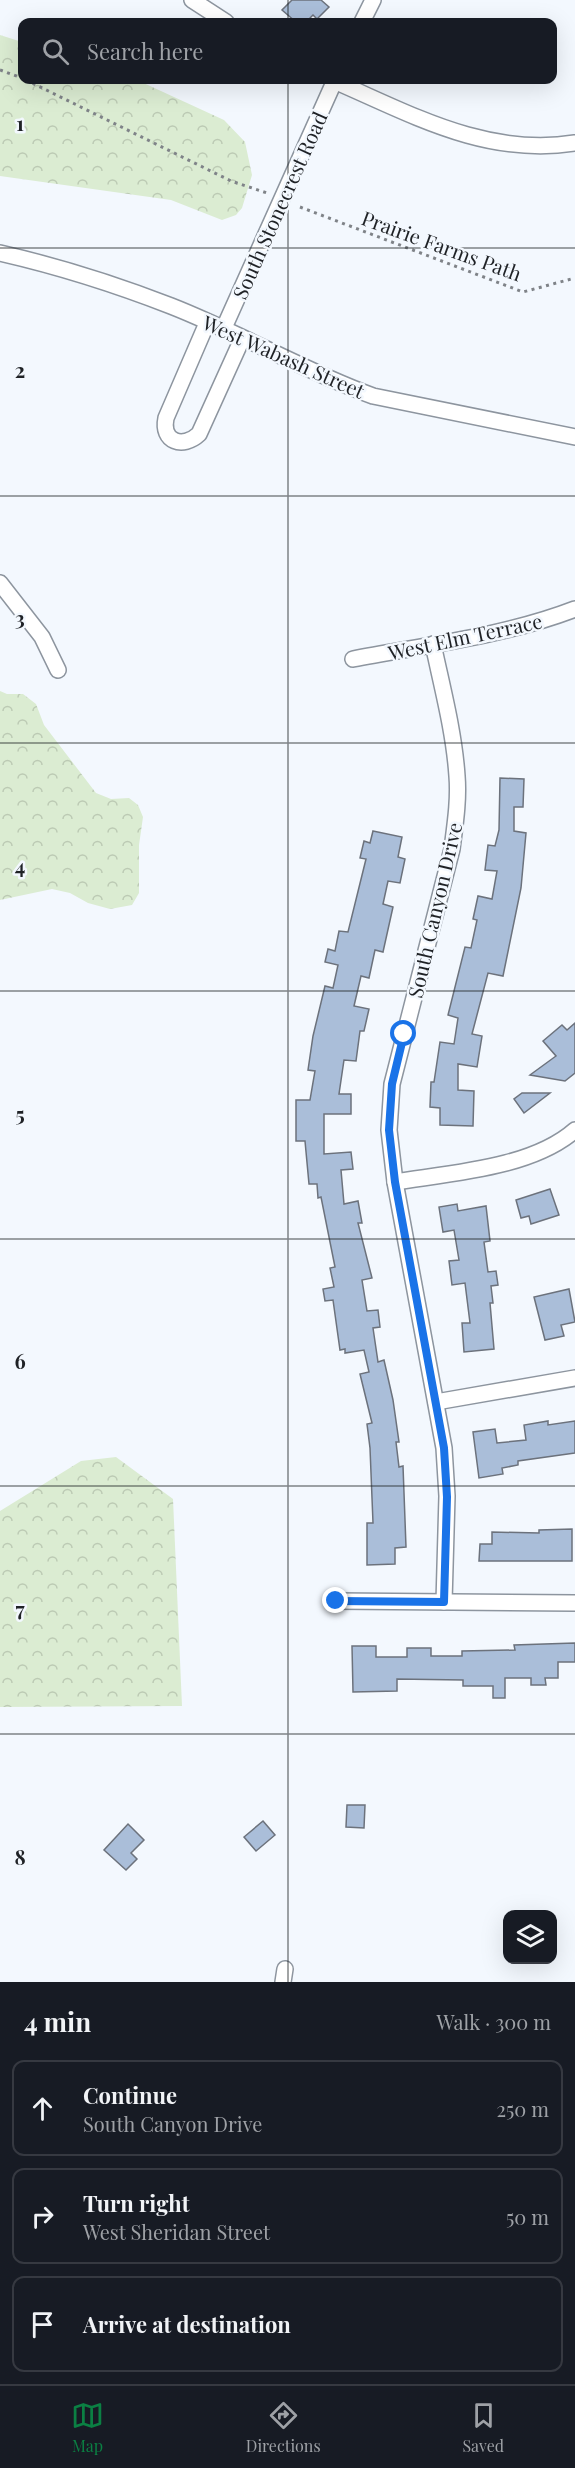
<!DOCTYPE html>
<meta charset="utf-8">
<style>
:root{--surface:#171b24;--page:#20242c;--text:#f1f3f6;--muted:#9ea1a6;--line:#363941;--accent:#0b8043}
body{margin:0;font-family:"Playfair Display",serif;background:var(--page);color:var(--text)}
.controls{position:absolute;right:18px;bottom:18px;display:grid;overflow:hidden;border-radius:12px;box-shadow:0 6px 24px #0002}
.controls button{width:54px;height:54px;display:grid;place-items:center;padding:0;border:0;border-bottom:2px solid var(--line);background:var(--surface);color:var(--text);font:30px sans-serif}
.stop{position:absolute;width:18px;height:18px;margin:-14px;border:4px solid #1a73e8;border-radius:50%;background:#fff}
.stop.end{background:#1a73e8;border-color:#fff;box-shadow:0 2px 6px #0008}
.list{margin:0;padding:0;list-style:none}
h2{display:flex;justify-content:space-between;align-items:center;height:78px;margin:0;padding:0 24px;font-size:26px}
h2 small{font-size:20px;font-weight:400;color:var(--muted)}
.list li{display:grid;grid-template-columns:39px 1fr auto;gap:18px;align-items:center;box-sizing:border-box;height:96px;margin:0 12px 12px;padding:0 12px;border:2px solid var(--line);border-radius:12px}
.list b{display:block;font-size:22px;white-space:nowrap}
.list p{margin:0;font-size:20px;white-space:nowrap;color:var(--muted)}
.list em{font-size:20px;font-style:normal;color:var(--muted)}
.icon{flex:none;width:33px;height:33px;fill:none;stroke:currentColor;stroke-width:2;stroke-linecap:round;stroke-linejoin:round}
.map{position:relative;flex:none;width:575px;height:1982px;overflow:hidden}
.search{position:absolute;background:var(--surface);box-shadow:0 6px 24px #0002;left:18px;right:18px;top:18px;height:66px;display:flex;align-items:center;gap:15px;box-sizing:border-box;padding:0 21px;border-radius:12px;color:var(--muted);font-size:22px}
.sheet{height:402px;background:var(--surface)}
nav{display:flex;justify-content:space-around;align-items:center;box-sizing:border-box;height:84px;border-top:2px solid var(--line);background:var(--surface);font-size:16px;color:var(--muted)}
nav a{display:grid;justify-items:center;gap:3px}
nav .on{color:var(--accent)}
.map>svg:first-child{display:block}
.forest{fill:url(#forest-crowns)}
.building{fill:#aabed9;stroke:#6c727c;stroke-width:1.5}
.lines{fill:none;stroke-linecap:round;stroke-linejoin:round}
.street-casing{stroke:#8d959f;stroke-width:18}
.path{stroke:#7f8388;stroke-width:3;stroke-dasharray:3 4.5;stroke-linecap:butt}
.street{stroke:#fff;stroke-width:15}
.route{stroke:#1a73e8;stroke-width:8}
.grid{fill:none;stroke:#1f2226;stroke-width:1.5;stroke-opacity:0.55}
.labels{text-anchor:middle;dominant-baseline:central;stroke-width:5;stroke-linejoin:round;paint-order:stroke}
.street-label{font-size:20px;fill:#1f2226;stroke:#f3f8fe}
.grid-label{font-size:20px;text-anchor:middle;font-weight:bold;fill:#1f2226;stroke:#f3f8fe;stroke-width:5;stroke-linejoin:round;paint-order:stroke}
</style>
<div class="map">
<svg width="575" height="1982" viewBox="0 0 575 1982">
<defs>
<pattern id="forest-crowns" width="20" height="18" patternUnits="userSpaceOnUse" patternTransform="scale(1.5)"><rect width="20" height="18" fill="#dbecd2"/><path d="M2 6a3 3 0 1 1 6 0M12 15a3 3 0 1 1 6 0" fill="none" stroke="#bccab4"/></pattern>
</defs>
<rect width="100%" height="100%" fill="#f3f8fe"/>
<!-- forest -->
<g class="forest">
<polygon points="0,35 22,42 22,80 137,80 224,120 245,142 252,175 242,208 236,215 222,220 171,200 0,176"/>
<polygon points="0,691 7,694 23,694 36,704 44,725 96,793 111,799 129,798 138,805 143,817 139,845 139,893 132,905 110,909 88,903 70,893 52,889 0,900"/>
<polygon points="116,1457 173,1499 182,1706 0,1707 0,1511 81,1461"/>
</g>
<!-- building -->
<g class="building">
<polygon points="292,0 321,0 329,7 317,19 313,15 306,22 296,22 282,10"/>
<polygon points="500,778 524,779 523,807 514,807 514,831 526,833 521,888 503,976 488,973 472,1034 482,1036 477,1067 458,1064 458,1090 474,1091 473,1126 440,1125 440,1108 430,1107 431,1082 434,1082 440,1042 454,1044 458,1018 448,1015 465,947 471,948 477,920 473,919 478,896 492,899 497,871 485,870 488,845 495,846 499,830"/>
<polygon points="373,831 402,837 398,857 405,859 400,883 388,881 383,904 393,907 383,952 375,950 369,978 361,976 354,1006 369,1009 364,1031 360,1031 356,1061 344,1060 339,1094 351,1094 351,1114 324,1114 324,1154 351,1152 353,1169 341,1170 344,1204 358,1201 362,1223 358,1223 372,1278 362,1280 367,1311 378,1310 380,1327 373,1328 378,1362 384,1360 393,1400 399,1442 396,1442 399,1467 403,1466 406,1547 395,1548 395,1564 367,1565 367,1523 373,1523 370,1448 367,1424 372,1423 360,1374 369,1372 364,1350 345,1353 345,1349 340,1350 333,1300 325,1301 323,1289 334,1287 330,1268 335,1267 321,1197 318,1198 317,1184 309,1184 305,1141 296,1141 296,1100 310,1100 315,1071 308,1070 313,1036 325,986 333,988 338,965 325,962 328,949 335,951 339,931 348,932 366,859 360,858 364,841 370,843"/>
<polygon points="575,1023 575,1073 565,1081 530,1075 556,1056 543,1041 562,1025 567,1030"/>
<polygon points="522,1093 550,1093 524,1113 514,1099"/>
<polygon points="550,1189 559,1215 531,1224 529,1216 521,1218 516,1200"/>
<polygon points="457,1204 458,1211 486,1206 490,1241 484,1242 488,1272 496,1271 498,1285 491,1286 493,1303 490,1303 494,1349 464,1352 462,1323 470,1323 465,1283 452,1285 449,1261 459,1260 454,1230 443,1232 439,1207"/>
<polygon points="569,1289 575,1322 561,1325 564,1336 545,1340 534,1297"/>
<polygon points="548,1421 548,1425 575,1421 575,1453 518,1461 518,1465 502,1468 503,1474 479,1478 473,1432 495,1429 497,1443 526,1440 524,1425"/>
<polygon points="572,1529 572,1561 479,1561 480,1544 492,1544 492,1532 539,1533 539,1530"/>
<polygon points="575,1643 575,1662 558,1662 558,1678 545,1678 546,1685 531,1685 531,1678 505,1678 505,1698 493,1698 493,1686 463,1686 463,1680 397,1679 397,1691 353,1692 352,1646 376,1646 376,1657 407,1657 407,1648 431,1648 431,1656 462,1656 462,1651 515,1650 514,1645"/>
<polygon points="347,1805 365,1805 364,1828 346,1827"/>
<polygon points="263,1821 275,1835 256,1851 244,1837"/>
<polygon points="128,1824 144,1840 131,1853 137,1859 126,1870 104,1850"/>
</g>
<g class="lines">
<defs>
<g id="street">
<polyline points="192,0 226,22"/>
<polyline points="362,22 373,0"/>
<path d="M 332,80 C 411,114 485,157 575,143"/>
<path d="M 0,253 C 57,266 117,285 171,306 C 240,333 304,371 373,396 L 575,437"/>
<path d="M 207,323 L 166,418 C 161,442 183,449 199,434 L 242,339"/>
<polyline points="223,330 335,80"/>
<polyline points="0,583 42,637 58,670"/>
<path d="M 433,644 C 442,687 454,731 457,776 C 459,800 455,825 452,849 L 392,1084 L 389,1130 L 395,1182 L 444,1448 L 447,1496 L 444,1602"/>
<path d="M 353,659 C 427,645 505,636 575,609"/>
<path d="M 395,1182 C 451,1173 532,1168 575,1130"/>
<polyline points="436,1402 575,1378"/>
<polyline points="336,1601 575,1603"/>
<polyline points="283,1982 285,1969"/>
</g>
</defs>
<!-- street casing -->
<use href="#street" class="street-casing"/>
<!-- path -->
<g class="path">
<polyline points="0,70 22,78"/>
<polyline points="26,80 231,181 267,193"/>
<polyline points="300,207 523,292 575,278"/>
</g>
<!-- street -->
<use href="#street" class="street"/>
</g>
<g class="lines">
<!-- route -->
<polyline class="route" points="336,1601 444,1602 447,1497 444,1448 395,1182 389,1130 392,1084 404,1034"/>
</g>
<!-- grid -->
<path class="grid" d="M 288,0 L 288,22M 288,80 L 288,1982M 0,248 L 575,248M 0,496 L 575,496M 0,743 L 575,743M 0,991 L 575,991M 0,1239 L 575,1239M 0,1486 L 575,1486M 0,1734 L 575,1734"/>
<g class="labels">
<!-- street labels -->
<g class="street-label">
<text transform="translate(279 205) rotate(-66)">South Stonecrest Road</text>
<text transform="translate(442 245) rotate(20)">Prairie Farms Path</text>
<text transform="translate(284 356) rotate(24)">West Wabash Street</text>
<text transform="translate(465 636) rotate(-12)">West Elm Terrace</text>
<text transform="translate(434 910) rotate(-77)">South Canyon Drive</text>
</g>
</g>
<g class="grid-label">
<text x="20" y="131">1</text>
<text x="20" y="378">2</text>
<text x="20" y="626">3</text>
<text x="20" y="874">4</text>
<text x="20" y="1122">5</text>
<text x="20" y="1369">6</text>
<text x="20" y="1617">7</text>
<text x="20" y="1865">8</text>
</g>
</svg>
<div class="controls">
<button><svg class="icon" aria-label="layers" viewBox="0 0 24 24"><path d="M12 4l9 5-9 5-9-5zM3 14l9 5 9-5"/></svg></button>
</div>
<div class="stop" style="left:404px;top:1034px"></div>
<div class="stop end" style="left:336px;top:1601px"></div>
<div class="search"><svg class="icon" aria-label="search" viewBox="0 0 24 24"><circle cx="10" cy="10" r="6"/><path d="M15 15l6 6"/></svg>Search here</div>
</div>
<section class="sheet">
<h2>4 min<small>Walk · 300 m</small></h2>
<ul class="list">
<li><svg class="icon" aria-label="ahead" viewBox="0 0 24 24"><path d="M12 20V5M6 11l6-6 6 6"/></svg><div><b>Continue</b><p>South Canyon Drive</p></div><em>250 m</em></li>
<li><svg class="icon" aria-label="right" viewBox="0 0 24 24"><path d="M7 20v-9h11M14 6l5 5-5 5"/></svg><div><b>Turn right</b><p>West Sheridan Street</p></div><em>50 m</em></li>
<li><svg class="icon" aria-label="arrive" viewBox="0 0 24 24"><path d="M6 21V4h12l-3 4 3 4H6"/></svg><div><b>Arrive at destination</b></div></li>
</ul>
</section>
<nav>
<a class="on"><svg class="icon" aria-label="map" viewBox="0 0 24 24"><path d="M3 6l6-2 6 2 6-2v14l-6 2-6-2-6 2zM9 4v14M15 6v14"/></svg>Map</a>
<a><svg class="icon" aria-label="directions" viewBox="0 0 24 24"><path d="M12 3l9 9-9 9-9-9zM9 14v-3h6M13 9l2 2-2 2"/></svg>Directions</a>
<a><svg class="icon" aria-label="saved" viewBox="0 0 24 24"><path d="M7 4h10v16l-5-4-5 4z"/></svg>Saved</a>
</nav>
